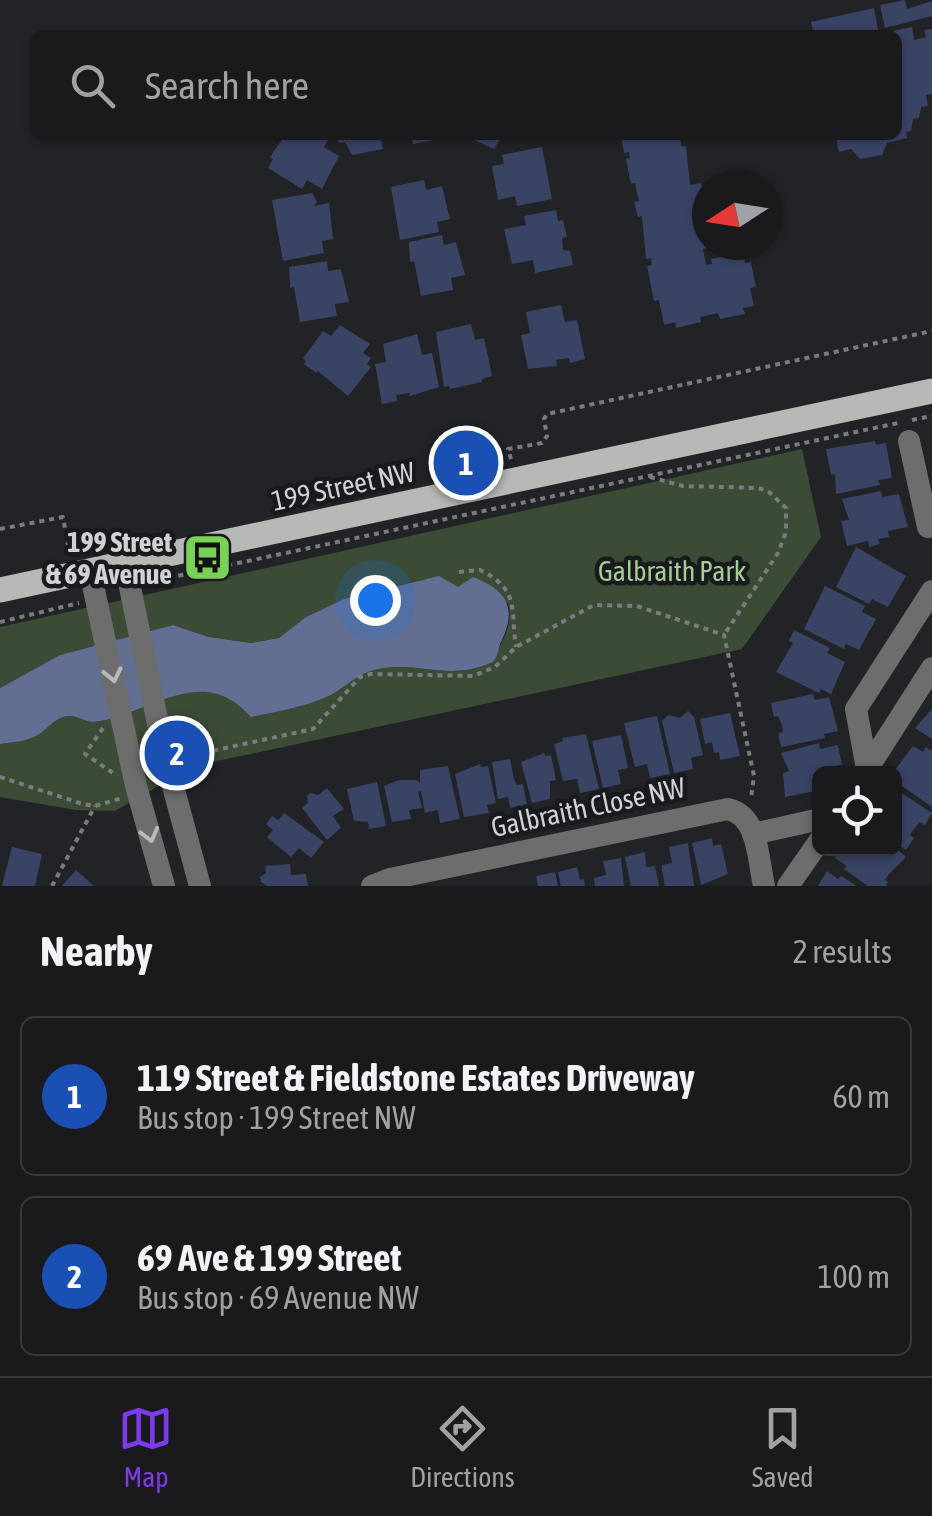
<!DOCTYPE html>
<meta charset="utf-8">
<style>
:root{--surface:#1a1a1d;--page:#232326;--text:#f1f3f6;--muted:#9fa1a4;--line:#38383b;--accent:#7c3aed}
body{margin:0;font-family:"Asap Condensed",sans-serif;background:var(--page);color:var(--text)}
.controls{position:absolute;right:30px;bottom:30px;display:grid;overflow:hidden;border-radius:15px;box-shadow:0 2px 8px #0004}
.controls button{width:90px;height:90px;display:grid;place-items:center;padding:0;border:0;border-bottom:2px solid var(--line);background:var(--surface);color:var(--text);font:50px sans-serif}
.compass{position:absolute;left:692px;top:170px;width:90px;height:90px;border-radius:50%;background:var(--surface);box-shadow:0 2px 8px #0004;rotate:258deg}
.you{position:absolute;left:375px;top:600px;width:35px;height:35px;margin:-25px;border:8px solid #fff;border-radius:50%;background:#1a73e8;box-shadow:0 0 0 15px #1a73e833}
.badge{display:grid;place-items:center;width:65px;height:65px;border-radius:50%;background:var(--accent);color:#fff;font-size:32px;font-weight:700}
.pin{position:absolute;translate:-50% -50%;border:5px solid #fff;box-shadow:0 2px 10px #0006}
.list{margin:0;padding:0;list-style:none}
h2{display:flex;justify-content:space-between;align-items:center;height:130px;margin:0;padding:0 40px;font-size:42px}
h2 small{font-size:32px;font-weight:400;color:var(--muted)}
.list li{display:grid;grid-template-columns:65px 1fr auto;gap:30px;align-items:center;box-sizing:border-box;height:160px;margin:0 20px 20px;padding:0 20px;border:2px solid var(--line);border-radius:15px}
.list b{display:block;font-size:38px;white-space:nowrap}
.list p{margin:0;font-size:32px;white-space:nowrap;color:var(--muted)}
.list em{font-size:32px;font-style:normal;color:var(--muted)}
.icon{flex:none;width:55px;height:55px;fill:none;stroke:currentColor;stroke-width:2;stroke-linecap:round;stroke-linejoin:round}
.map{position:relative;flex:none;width:932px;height:886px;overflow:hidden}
.search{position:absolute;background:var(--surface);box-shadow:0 2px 8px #0004;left:30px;right:30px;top:30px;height:110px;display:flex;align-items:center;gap:25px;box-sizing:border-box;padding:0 35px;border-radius:15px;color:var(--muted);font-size:38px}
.sheet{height:490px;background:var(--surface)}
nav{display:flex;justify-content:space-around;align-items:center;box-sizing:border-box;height:140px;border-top:2px solid var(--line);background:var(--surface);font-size:28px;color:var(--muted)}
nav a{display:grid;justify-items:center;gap:5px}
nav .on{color:var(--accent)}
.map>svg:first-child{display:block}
.green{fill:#3b4b35}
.water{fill:#636f92}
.building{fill:#394364}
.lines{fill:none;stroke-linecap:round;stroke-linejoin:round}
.path{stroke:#7a7b7f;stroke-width:4;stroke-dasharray:5 5;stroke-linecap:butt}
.minor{stroke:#6c6d6c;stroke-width:22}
.major{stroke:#b6b9b5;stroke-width:25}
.oneway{stroke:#b8b9bb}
.labels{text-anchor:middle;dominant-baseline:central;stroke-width:9;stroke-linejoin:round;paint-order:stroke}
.street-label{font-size:28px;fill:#d1d2d5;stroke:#181a1e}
.poi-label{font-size:28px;font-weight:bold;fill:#d1d2d5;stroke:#181a1e;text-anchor:end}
.park-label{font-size:28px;fill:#a4cc95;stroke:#181a1e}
</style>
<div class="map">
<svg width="932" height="886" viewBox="0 0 932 886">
<rect width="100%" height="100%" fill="#222327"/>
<!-- green -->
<path class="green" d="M 802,449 L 821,537 L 742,649 L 194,766 L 115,811 L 76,810 L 0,797 L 0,744 C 13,742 26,742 38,735 C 48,729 56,716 71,716 C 78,716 85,722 93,722 C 150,717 199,659 251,716 C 278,711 308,707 333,694 C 351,684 355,673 379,669 C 420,661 449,682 493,662 C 501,640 514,627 508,603 L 425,579 L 344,599 L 306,617 L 279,638 L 251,643 L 209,637 L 173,625 L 60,655 L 0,688 L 0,627 Z"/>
<!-- water -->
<path class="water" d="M 439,576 L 458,587 L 473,577 C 507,590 517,608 502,640 C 497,649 500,653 493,662 C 449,682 420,661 379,669 C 357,673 350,684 333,694 C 308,707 278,711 251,717 C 201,660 149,716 93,722 C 85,722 78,716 70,716 C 56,716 48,729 38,735 C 26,742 13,742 0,744 L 0,688 L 60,655 L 173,625 L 209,637 L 251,643 L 279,638 L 306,617 L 344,599 Z"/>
<!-- building -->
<g class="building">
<polygon points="905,0 907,9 932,1 932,16 885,28 880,5"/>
<polygon points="874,8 879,35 814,35 811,22"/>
<polygon points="912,27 914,40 926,37 924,30 932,29 932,94 926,95 928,106 921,107 919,118 913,119 911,131 906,132 907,138 887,143 882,155 860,159 851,149 839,152 836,137 829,139 828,135 897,135 897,35 883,33"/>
<polygon points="285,135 329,137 324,147 339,156 322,189 307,180 302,189 268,168 273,159 270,157"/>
<polygon points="337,135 380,135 383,149 352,155 345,142 339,143"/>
<polygon points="411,135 449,135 450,137 413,144"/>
<polygon points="463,135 503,135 494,149"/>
<polygon points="621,135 679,135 682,147 686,146 690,185 701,183 706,208 695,210 700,233 705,232 707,243 707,248 703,249 706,265 712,264 711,259 735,254 736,259 744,257 745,263 751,262 756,287 750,288 754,306 743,308 745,314 720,319 718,313 700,317 701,322 676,328 675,322 664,325 659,300 654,301 647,266 652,265 651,258 646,259 642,216 638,217 634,202 639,201 635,183 631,184 626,159 630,158 629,152 624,153"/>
<polygon points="542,147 552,199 517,206 515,196 498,200 492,166 504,164 502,155"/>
<polygon points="424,180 426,190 442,186 450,219 437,222 439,232 400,240 391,187"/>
<polygon points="312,193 317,202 314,206 329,203 333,239 322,241 324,253 283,261 272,200"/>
<polygon points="556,210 558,221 563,220 567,237 562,238 563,250 570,251 573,265 535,273 533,260 512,264 504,229 526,225 524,216"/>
<polygon points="442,235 444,245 456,242 465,275 451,278 453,290 421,296 414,261 410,262 409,242"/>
<polygon points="327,261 328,271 341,269 349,302 335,304 337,316 300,322 294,287 290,288 289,267"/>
<polygon points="561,305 565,322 577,320 585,359 570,363 569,358 556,360 557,366 528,369 521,335 530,333 526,312"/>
<polygon points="471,324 475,340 484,338 492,376 482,379 482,382 450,389 449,386 444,387 436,332"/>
<polygon points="340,325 370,344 363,353 371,358 367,364 371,367 348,396 318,371 316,373 304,364 306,361 303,358 323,331 331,336"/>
<polygon points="417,334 422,355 432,353 439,387 410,396 409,393 396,395 397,401 382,404 375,364 386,362 383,344"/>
<polygon points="875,441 876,445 886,443 892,478 878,480 880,485 836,494 835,474 831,475 826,449"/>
<polygon points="881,491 882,497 899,494 908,527 888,531 889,537 878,539 880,544 869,547 868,541 847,546 841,521 849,520 842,499"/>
<polygon points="856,547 906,576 888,607 872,599 869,604 836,587"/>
<polygon points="825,586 865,606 862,612 876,619 859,650 846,644 844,649 804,629"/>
<polygon points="794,630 830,648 827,653 845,662 831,694 821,689 819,693 776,672 793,643 789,641"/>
<polygon points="813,694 815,700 829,697 838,731 824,734 825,738 781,747 778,733 783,732 782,725 778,716 774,717 771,703"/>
<polygon points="932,709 932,739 915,728"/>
<polygon points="688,711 694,717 703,755 691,758 693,769 674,773 662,721 668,715 680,718"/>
<polygon points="730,713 740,756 720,760 719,752 714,753 712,742 705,744 700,719"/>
<polygon points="657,716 670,774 650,778 647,764 635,767 624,723"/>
<polygon points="586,734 599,789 580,793 577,779 563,781 554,744 563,741 562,738"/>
<polygon points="621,735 628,768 618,770 621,784 603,788 592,741"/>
<polygon points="819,743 820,749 838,745 842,765 836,766 838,774 820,774 820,790 785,797 783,773 789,771 781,753"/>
<polygon points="913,746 923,752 926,747 932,751 932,807 899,784 902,780 892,774"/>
<polygon points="544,753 545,756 551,755 556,780 550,781 550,799 532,803 521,762"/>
<polygon points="510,759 514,779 517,785 523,784 527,805 510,808 508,797 498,799 492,762"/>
<polygon points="480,764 481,767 488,766 496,803 487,805 489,813 464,817 455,774"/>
<polygon points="448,766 460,819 440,823 438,810 425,813 421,791 418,792 422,808 409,810 411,819 392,822 384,786 399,780 416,780 420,783 420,770"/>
<polygon points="377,782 386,826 369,829 368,822 354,821 347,789"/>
<polygon points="327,788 344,809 333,816 341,828 327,840 302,808 308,803 307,796 310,793 318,795"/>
<polygon points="894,788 932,813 925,825 920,822 913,830 910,835 914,838 906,850 894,842"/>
<polygon points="284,813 324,842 311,858 299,848 291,857 267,837 273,830 266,824 272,816 278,820"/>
<polygon points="712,838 713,846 721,844 728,874 701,885 692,843"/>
<polygon points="688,843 694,886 665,886 662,870 662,865 672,863 669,847"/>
<polygon points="12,847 42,854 35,886 2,886"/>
<polygon points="841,848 896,848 906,857 889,874 885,880 888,882 886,886 868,886 844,869 847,866 835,858"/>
<polygon points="645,852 646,867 655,866 659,886 631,886 625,857"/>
<polygon points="621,858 624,886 595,886 594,878 606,875 603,861"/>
<polygon points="290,864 291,875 306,874 308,886 267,886 261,882 260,877 266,873 265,866"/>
<polygon points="577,867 580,880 584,879 585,886 561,886 558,872"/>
<polygon points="76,870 94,886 62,886"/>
<polygon points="827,871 838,879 841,876 857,886 818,886"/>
<polygon points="555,872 558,886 538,886 536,876"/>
</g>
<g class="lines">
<!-- path -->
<g class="path">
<polyline points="912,420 932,416"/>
<polyline points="511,459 508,449 542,443 547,436 544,419 547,414 932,331"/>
<polyline points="650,477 683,486 758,488 768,491 786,508 786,532 778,553 724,635"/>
<polyline points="0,529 63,517 70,556"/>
<path d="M 459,572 L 480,570 C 521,590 510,610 516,647"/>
<polyline points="149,582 898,423"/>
<polyline points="0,622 79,603"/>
<polyline points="103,728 85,754 113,773"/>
<polyline points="184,757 313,729 360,677 371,674 473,676 495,667 516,647 594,605 637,606 724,635 754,776 751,798"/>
<polyline points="0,777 83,804 95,806 122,798"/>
<polyline points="52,886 95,806"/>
</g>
<!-- minor -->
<g class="minor">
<polyline points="909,441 928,527 932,526"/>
<polyline points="125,563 164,753 200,886"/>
<polyline points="90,571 136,786 164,886"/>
<polyline points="867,769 856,709 932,591"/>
<polyline points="864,774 932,668"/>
<polyline points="753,834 820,819"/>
<path d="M 372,886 L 390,879 L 728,809 C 759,816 758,860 764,886"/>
<polyline points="788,886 820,840"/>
</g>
<!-- major -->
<polyline class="major" points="0,590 932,391"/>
</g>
<!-- one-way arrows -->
<defs><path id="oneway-chevron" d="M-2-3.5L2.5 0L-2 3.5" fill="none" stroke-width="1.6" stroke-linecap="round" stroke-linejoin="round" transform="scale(2.5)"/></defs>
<g class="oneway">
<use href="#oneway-chevron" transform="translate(113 675) rotate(78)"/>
<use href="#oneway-chevron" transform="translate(150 835) rotate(75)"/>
</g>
<!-- icons -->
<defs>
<symbol id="bus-square" viewBox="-11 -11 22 22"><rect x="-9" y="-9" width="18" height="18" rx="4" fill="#7bd156" stroke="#181a1e"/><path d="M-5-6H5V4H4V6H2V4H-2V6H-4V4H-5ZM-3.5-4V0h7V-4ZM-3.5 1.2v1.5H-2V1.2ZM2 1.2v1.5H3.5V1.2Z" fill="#111"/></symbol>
</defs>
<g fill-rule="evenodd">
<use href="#bus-square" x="180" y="530" width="55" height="55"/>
</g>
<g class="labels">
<!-- street labels -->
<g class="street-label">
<text transform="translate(343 486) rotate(-12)">199 Street NW</text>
<text transform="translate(588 807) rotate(-12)">Galbraith Close NW</text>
</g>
<!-- poi labels -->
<g class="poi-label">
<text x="172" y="542">199 Street<tspan x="172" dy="32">&amp; 69 Avenue</tspan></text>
</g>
<!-- park labels -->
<g class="park-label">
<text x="672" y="571">Galbraith Park</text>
</g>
</g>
</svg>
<div class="controls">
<button><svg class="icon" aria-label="locate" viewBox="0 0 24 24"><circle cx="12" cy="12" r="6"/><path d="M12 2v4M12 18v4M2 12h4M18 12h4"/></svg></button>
</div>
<svg class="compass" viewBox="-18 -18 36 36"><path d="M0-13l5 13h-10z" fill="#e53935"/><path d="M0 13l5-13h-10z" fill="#9fa1a4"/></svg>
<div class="you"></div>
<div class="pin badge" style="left:466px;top:463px;background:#1a4fb4">1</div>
<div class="pin badge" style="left:177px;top:753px;background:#1a4fb4">2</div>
<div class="search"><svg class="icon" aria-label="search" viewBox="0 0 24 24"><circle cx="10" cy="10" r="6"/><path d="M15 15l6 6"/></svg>Search here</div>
</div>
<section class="sheet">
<h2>Nearby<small>2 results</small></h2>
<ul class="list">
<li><span class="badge" style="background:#1a4fb4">1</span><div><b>119 Street &amp; Fieldstone Estates Driveway</b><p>Bus stop · 199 Street NW</p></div><em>60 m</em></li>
<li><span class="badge" style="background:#1a4fb4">2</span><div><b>69 Ave &amp; 199 Street</b><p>Bus stop · 69 Avenue NW</p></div><em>100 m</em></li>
</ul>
</section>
<nav>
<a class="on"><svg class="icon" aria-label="map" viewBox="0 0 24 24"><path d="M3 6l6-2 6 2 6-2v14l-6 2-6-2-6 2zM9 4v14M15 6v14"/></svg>Map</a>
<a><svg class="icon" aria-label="directions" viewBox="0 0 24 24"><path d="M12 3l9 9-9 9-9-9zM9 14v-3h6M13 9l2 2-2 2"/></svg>Directions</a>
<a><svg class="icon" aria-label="saved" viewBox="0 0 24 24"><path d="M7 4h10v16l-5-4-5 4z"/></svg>Saved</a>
</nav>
